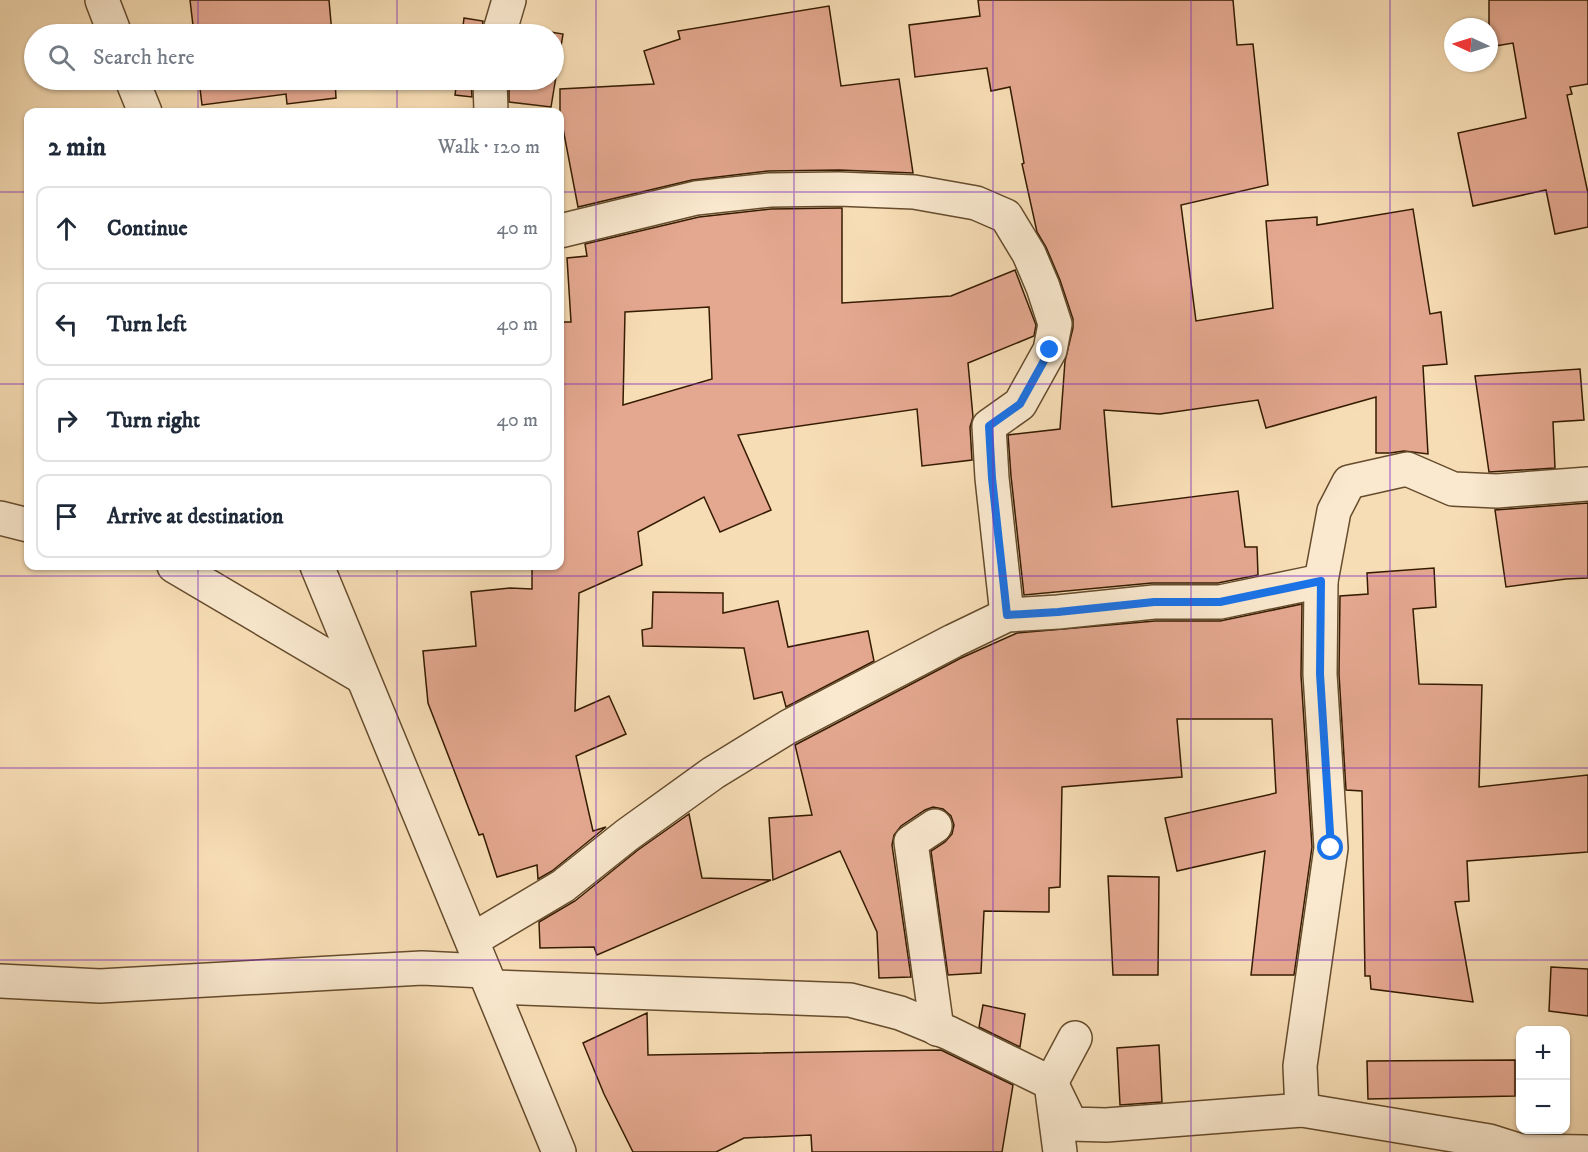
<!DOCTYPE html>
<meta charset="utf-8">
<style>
:root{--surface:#fff;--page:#f6f6f7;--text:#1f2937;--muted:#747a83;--line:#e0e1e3}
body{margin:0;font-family:"IM FELL DW Pica",serif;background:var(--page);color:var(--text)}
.controls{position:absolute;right:18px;bottom:18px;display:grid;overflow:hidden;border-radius:12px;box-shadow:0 2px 4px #0004}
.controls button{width:54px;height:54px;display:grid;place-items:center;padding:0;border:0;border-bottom:2px solid var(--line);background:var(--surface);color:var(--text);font:30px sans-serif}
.compass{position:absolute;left:1444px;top:18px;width:54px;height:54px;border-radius:50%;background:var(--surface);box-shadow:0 2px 4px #0004;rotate:274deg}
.stop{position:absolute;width:18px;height:18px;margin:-14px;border:4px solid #1a73e8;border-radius:50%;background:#fff}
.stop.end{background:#1a73e8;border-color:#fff;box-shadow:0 2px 6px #0008}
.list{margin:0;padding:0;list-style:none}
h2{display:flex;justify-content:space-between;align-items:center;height:78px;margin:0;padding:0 24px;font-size:26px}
h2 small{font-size:20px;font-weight:400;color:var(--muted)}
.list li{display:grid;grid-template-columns:39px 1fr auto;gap:18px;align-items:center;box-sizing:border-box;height:84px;margin:0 12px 12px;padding:0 12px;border:2px solid var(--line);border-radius:12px}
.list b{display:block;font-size:22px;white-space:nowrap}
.list em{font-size:20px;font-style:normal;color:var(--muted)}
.icon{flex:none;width:33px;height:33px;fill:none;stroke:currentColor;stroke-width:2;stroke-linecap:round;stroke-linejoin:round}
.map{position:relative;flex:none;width:1588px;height:1152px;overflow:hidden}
.search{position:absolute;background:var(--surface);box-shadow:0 2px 4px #0004;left:24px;top:24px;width:540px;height:66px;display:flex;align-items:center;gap:15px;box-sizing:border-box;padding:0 21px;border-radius:33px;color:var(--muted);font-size:22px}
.panel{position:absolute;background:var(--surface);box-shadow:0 2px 4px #0004;left:24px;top:108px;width:540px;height:462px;border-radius:12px}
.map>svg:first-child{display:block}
.building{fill:#e4a890;stroke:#341b00;stroke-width:1.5;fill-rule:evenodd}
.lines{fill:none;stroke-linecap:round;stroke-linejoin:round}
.minor-casing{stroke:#654c2d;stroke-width:36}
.minor{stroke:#fae9cf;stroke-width:33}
.route{stroke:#1a73e8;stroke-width:8}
.grid{fill:none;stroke:#7b2cbf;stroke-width:1.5;stroke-opacity:0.55}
</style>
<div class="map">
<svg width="1588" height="1152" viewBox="0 0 1588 1152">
<rect width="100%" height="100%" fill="#f7ddb5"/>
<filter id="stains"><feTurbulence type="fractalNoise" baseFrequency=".00333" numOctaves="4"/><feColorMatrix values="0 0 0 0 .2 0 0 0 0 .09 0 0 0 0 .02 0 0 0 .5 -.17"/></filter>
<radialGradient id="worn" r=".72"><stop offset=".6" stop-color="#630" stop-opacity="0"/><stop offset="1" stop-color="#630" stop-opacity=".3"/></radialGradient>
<!-- building -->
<g class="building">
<polygon points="190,0 329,0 332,34 194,34"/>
<polygon points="978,0 1233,0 1237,45 1253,44 1268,185 1181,205 1196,321 1273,308 1266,221 1317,217 1317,225 1413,209 1430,314 1441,312 1447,364 1423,366 1428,454 1404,451 1390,453 1376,453 1376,397 1266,428 1258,400 1160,414 1104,410 1112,507 1238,491 1245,547 1257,547 1258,575 1218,583 1152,583 1024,595 1011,476 1008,435 1060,429 1065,361 1073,328 1073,319 1060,280 1046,247 1037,232 1022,164 1024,163 1010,87 991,91 987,68 915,77 909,25 980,16"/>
<polygon points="1489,0 1588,0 1588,84 1570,87 1572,94 1567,95 1588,193 1588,227 1555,234 1546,190 1473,206 1458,133 1526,118 1513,43 1489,47"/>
<polygon points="829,6 841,86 899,79 913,173 839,170 768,171 692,180 578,207 560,113 560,89 654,84 644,51 680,39 678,31"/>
<polygon points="464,18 483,21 481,34 462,34"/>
<polygon points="521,27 563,34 551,107 509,102 509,80 554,80 554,34 518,34"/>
<polygon points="199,80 335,80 336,98 287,104 286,94 202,105"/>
<polygon points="457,80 471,80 472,97 455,95"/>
<path d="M 839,208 L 842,208 L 842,303 L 951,296 L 1015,270 L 1036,325 L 1034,336 L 968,363 L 973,417 L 970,427 L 972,460 L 922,466 L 917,409 L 738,435 L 771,510 L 720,532 L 704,497 L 638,532 L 642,565 L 579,593 L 575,711 L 609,696 L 626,734 L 576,756 L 593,831 L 606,827 L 552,871 L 538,879 L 537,865 L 497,877 L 483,834 L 479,835 L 428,703 L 423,651 L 476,646 L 471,592 L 510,588 L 532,589 L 532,566 L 560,566 L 560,322 L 571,322 L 567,258 L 587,256 L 585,244 L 699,217 L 771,209 ZM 709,307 L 712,379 L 623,405 L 625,312 Z"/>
<polygon points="1580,369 1584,420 1553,422 1555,468 1489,472 1475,376"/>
<polygon points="1588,503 1588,578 1566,579 1506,587 1495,510"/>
<polygon points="1434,568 1436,607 1413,609 1419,684 1482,685 1479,787 1588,775 1588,852 1467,861 1469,901 1455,902 1473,1002 1371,989 1370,976 1365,976 1362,791 1346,790 1339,674 1340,596 1368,594 1367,573"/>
<polygon points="653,592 723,593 723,613 778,601 788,647 868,631 874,661 786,707 782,692 754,699 744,648 643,646 642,630 652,628"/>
<polygon points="1302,604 1301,675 1312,847 1294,975 1251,975 1265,851 1177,871 1165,818 1276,793 1272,719 1177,719 1182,777 1062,787 1060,887 1049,888 1049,912 984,911 981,973 948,975 931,851 945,842 952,834 954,825 951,816 943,809 933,807 925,810 901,826 894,835 892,845 911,977 879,978 877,932 840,851 773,880 769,818 812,815 795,745 961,658 1017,633 1155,621 1220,621"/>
<polygon points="689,814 702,878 771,880 597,955 594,947 540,948 539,922 575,901 638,850"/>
<polygon points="1108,876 1159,877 1158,975 1113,975"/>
<polygon points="1551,967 1588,969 1588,1016 1549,1011"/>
<polygon points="983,1005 1025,1014 1020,1047 979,1027"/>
<polygon points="647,1013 648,1055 941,1050 1013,1085 1002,1152 812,1152 811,1135 744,1138 716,1152 633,1152 604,1094 583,1043"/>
<polygon points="1159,1045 1162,1102 1120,1105 1117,1048"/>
<polygon points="1515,1060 1515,1096 1368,1099 1367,1061"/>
</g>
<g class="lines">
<defs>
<g id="minor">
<polyline points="102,0 115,34"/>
<polyline points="499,34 509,0"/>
<polyline points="132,80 145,112"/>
<polyline points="490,80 491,112"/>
<polyline points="560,231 696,198 770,190 839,189 914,192 976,203 1006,216 1029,254 1043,287 1055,324 1050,350 1020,404 989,426 992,478 1007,615"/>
<polyline points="0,518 28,525"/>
<polyline points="174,566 362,677"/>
<polyline points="317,566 559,1152"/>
<polyline points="935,826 911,842 937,1029"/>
<polyline points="472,940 563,886 627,835 713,773 788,727 953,641 1007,615 1058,612 1154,602 1220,602 1321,581"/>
<polyline points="0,981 100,986 422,968 484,971"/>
<polyline points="493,987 850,1000 900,1013 949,1033 1051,1083 1071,1124 1106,1125 1302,1110 1489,1141 1521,1151 1585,1152"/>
<polyline points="1302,1110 1300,1066 1331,848 1320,674 1321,581 1334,511 1349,482 1407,469 1453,489 1497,491 1588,484"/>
<polyline points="1060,1152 1051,1083 1075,1038"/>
</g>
</defs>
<!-- minor casing -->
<use href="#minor" class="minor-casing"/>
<!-- minor -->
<use href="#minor" class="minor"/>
</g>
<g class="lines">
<!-- route -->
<polyline class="route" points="1050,350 1020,404 989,426 992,478 1007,615 1058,612 1154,602 1220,602 1321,581 1320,674 1331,848"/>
</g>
<!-- grid -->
<path class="grid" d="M 198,0 L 198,34M 397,0 L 397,34M 596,0 L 596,1152M 794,0 L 794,1152M 993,0 L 993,1152M 1191,0 L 1191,1152M 1390,0 L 1390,1152M 198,80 L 198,112M 397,80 L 397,112M 0,192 L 28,192M 560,192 L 1588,192M 0,384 L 28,384M 560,384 L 1588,384M 198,566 L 198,1152M 397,566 L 397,1152M 0,576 L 1588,576M 0,768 L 1588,768M 0,960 L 1588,960"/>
<rect width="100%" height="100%" filter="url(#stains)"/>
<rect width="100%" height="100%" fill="url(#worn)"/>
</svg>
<div class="controls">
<button>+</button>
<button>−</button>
</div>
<svg class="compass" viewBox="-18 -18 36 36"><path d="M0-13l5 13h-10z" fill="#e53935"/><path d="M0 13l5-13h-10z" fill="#747a83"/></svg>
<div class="stop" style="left:1331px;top:848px"></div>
<div class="stop end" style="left:1050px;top:350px"></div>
<div class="search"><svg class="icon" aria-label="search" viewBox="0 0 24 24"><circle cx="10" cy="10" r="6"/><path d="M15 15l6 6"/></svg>Search here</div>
<section class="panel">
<h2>2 min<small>Walk · 120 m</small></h2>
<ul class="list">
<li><svg class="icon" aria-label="ahead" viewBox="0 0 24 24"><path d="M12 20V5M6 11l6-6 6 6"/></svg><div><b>Continue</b></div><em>40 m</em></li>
<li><svg class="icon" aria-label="left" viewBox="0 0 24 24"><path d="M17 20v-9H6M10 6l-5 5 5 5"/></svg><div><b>Turn left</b></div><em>40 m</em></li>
<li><svg class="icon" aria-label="right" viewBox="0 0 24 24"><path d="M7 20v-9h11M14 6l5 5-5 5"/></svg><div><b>Turn right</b></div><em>40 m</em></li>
<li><svg class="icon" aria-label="arrive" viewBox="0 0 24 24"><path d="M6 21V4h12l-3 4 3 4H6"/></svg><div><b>Arrive at destination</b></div></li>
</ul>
</section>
</div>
